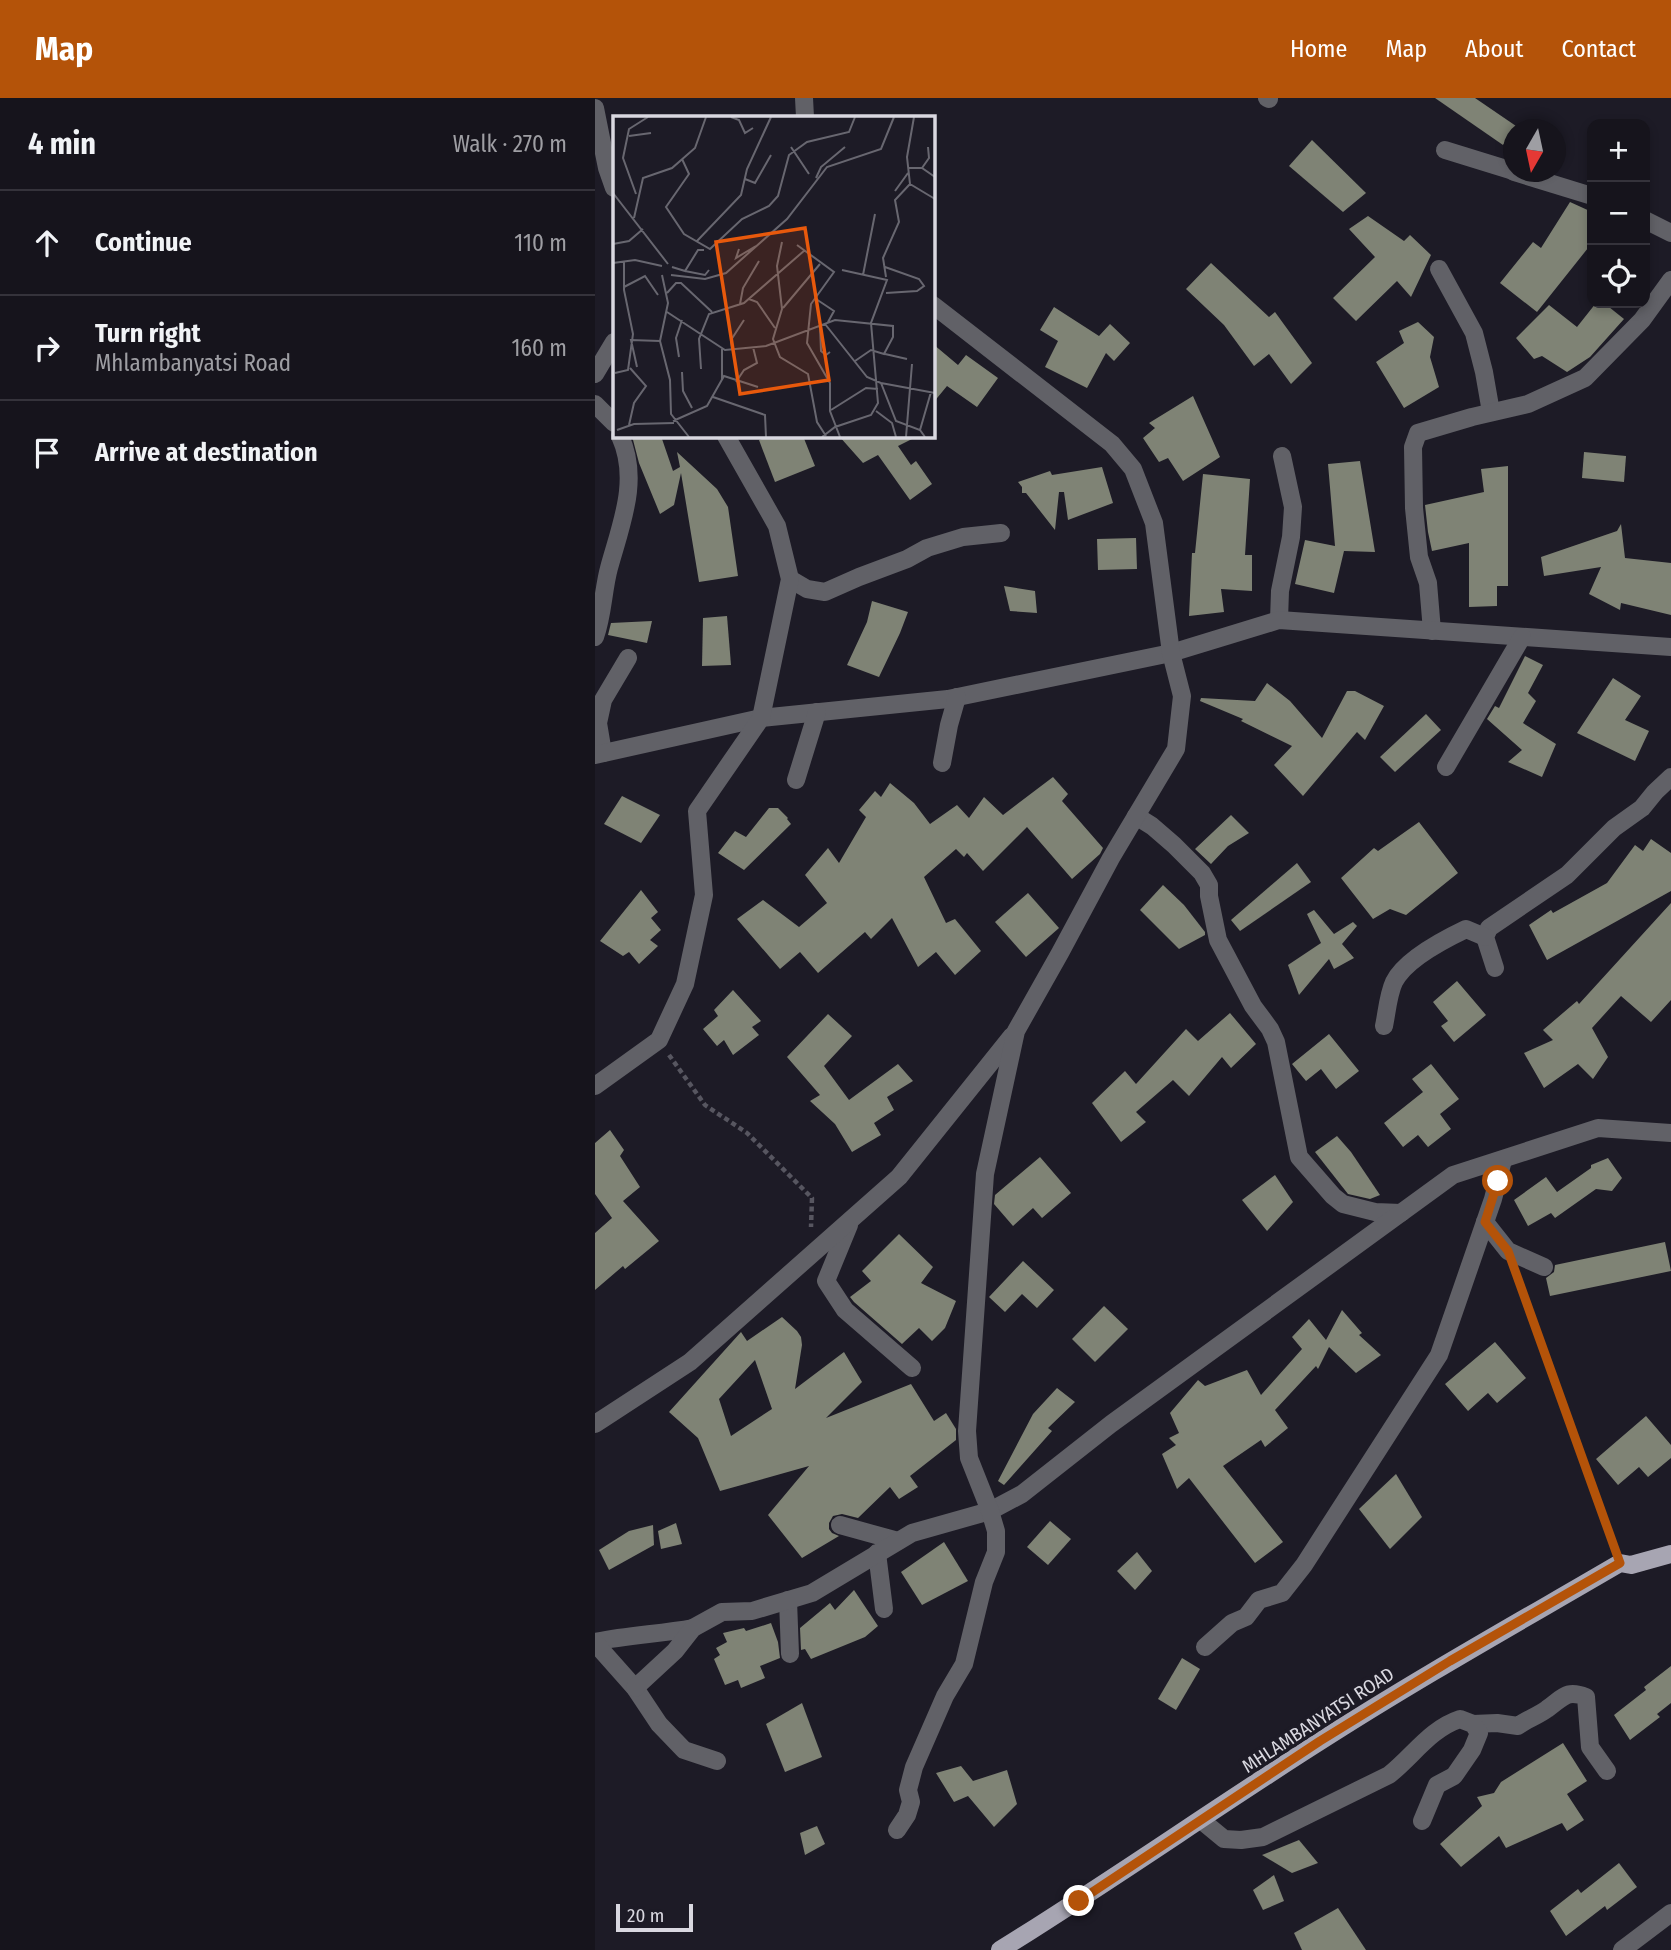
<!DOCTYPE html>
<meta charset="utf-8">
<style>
:root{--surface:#16141c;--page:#232129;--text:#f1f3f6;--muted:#9e9ea3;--line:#35333b;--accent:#b45309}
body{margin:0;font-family:"Fira Sans Condensed",sans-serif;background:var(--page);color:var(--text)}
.controls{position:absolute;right:21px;top:21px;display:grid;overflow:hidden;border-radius:14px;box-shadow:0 4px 10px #0003}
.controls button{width:63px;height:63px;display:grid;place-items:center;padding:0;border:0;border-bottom:2px solid var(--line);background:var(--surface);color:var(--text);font:35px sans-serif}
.compass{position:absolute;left:908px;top:21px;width:63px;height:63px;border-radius:50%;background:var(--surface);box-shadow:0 4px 10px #0003;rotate:189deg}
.scale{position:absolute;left:21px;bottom:18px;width:77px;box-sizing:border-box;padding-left:7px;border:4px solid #d9d8e0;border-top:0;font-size:19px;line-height:24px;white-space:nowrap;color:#d9d8e0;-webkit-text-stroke:5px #1d1b26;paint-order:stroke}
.stop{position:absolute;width:21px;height:21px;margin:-16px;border:5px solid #b45309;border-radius:50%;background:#fff}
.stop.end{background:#b45309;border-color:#fff;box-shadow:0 2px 7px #0008}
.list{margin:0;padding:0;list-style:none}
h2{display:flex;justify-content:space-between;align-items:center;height:91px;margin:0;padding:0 28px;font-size:30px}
h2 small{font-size:23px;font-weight:400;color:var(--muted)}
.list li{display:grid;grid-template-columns:46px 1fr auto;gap:21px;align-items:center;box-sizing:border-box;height:105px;padding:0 28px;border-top:2px solid var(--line)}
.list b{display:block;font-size:26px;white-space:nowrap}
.list p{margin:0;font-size:23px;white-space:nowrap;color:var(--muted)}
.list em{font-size:23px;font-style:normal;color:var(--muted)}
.icon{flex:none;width:38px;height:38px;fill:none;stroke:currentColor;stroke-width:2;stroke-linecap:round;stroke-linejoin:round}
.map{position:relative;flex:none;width:1076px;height:1852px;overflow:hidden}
header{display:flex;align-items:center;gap:42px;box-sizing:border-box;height:98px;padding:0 35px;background:var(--accent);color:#fff}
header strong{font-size:33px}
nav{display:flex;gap:38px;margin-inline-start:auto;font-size:24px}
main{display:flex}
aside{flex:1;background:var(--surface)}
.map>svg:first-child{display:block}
.building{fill:#7f8375;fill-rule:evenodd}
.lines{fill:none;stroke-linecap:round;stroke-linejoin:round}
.path{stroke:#575660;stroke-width:4.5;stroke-dasharray:5 3.5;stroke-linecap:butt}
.minor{stroke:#616167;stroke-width:18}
.major{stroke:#a7a5b2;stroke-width:18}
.route{stroke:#b45309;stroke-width:9}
.labels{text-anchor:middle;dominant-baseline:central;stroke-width:7;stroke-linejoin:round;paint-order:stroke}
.street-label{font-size:19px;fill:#d9d8e0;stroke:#1d1b26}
.inset-road{fill:none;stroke:#686770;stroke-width:2}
.view{fill:#e8590c;fill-opacity:0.15;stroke:#e8590c;stroke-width:3.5}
.inset-edge{fill:none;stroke:#d9d8e0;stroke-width:3.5}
</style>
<header>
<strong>Map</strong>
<nav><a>Home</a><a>Map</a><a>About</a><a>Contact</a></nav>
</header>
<main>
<aside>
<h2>4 min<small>Walk · 270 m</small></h2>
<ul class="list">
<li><svg class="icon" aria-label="ahead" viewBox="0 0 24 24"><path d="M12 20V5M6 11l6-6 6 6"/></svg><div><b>Continue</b></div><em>110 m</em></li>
<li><svg class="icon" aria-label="right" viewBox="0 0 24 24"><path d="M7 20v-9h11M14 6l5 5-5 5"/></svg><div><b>Turn right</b><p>Mhlambanyatsi Road</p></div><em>160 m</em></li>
<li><svg class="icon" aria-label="arrive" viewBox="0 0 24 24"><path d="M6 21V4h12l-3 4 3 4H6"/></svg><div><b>Arrive at destination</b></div></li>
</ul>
</aside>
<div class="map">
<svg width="1076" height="1852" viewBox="0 0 1076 1852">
<rect width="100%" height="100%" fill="#1d1b26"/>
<!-- building -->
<g class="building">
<polygon points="840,0 880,0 921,28 908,47"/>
<polygon points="717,42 771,95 748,114 694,68"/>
<polygon points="975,104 997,114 997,145 942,214 905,185 938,144 946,150"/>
<polygon points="773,118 809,143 815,137 836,157 816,199 802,183 761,223 738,200 780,159 754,131"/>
<polygon points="616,165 674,219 680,214 717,265 696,286 674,256 659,268 629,227 591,191"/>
<polygon points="1001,205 1009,205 1029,221 995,259 972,274 947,258 939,261 921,240 954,207 982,229"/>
<polygon points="459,209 504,238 515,226 535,245 519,263 511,255 492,290 450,269 463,243 445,232"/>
<polygon points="823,224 839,239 835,259 844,289 809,310 781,264 809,245 804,233"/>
<polygon points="338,246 363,267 371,257 403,280 382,309 352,288 338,305"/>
<polygon points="598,298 625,359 588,383 573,360 564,364 548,340 560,330 554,325"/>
<polygon points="37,338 66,338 78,373 85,369 82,354 122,391 133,409 143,478 104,484 86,375 79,407 65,416 44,365"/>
<polygon points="175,338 208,338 220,368 180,384 164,342"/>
<polygon points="244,338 323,338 303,348 316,367 321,363 337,386 315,402 283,357 268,365"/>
<polygon points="989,354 1031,358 1029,384 987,380"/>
<polygon points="765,363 780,454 749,453 739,495 700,486 710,442 740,448 733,366"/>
<polygon points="913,368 913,488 902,488 902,508 874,509 874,445 837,453 833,434 830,407 889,394 886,371"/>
<polygon points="507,369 518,405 473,422 469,394 464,394 460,432 431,395 427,395 427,389 423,384 455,373 457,377"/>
<polygon points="608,376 655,381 650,457 657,457 657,493 626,491 629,514 594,518 597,455 600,455"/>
<polygon points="1026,426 1030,460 1076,465 1076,517 1026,505 1025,512 994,496 1006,469 949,478 946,459 1022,433"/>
<polygon points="541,440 542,471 503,472 502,441"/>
<polygon points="409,488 440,493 442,515 415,513"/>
<polygon points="277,503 313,514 305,535 284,579 252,567 272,524"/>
<polygon points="132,518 136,567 107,568 108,520"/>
<polygon points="57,523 52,545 13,537 16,525"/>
<polygon points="930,558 948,567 933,595 941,603 928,625 961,646 947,679 913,664 927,652 892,621 900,608 904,610"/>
<polygon points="1018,580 1046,598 1030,622 1054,633 1040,663 982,635"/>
<polygon points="672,585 695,603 727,640 752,593 760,593 789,608 770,642 762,634 708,698 679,667 697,648 646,623 648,621 605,603 606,600 660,603"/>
<polygon points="831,616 846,632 800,674 785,659"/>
<polygon points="458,679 473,696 467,703 508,750 505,756 477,781 432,729 388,773 372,755 369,759 361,751 329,779 351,825 360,821 386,853 360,877 341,854 323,869 297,820 276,841 270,834 223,875 205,854 185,871 142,821 168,802 204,829 232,805 210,777 233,750 244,765 271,719 264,712 280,693 286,699 295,685 319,705 335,726 362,707 374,720 389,699 408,717"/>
<polygon points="27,698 65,717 46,745 9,726"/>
<polygon points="174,710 183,710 193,720 192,721 196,726 149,772 123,755 140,733 151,739"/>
<polygon points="636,717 654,735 633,748 616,766 600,751"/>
<polygon points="824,724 863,775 811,817 795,811 778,821 746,780 779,750 783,753"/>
<polygon points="1056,741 1076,755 1076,793 952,862 934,827 956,812 958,815 1012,785 1040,747 1048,753"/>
<polygon points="702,765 716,784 645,833 636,822"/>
<polygon points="568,787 589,807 610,834 610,837 584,851 545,812"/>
<polygon points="46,792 63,814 56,820 66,832 55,842 63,848 44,866 34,854 28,858 5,843"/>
<polygon points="433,795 464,830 431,859 400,824"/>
<polygon points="1076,805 1076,902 1056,924 1026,898 997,930 1013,959 998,981 983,966 949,990 929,955 958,942 948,932 982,903 984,906"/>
<polygon points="719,812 739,836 758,824 762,828 747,846 759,860 739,871 734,861 704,897 693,867 726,845 712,816"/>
<polygon points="862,883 891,917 859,944 846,928 853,923 838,904"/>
<polygon points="138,892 166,923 157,929 164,937 138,957 129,942 122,948 108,931 123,918 119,912"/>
<polygon points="635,915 661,946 636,970 627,959 594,998 578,982 541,1014 551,1024 526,1044 497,1005 530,973 541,986 591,931 603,943"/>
<polygon points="233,916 257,938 229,968 254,1002 303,966 318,983 292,999 299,1012 279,1025 286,1037 257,1054 240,1026 215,1003 225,997 192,959"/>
<polygon points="734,936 764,973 741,991 726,971 711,983 697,966"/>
<polygon points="836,966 864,1001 845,1016 856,1031 833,1049 823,1037 808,1049 789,1025 828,994 817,981"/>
<polygon points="15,1032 29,1052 25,1058 45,1089 28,1103 64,1143 30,1171 28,1168 0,1192 0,1135 17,1120 0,1096 0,1045"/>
<polygon points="742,1038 756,1054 785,1097 775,1101 753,1096 720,1054"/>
<polygon points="445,1059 476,1095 447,1120 438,1110 418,1128 399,1106 400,1097"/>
<polygon points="1013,1060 1027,1080 1017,1093 1001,1091 960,1120 956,1115 933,1128 919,1102 951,1079 962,1094 996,1070 996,1067"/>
<polygon points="680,1077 698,1104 672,1133 647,1102"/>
<polygon points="304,1136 338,1169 326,1185 361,1203 350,1230 337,1243 324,1230 307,1246 259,1204 255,1199 276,1183 267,1173"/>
<polygon points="1070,1144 1076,1173 955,1198 951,1180 959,1174 960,1167"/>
<polygon points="428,1163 459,1192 442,1210 427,1196 410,1214 394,1199"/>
<polygon points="509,1208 533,1231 500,1264 477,1241"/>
<polygon points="747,1212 767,1235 764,1237 786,1257 761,1275 734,1249 723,1271 721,1268 680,1312 693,1330 670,1349 666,1342 628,1368 688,1444 660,1465 594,1380 582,1391 567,1356 581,1347 574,1340 584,1335 575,1315 603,1282 610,1288 652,1272 666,1297 707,1251 697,1239 714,1221 731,1242"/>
<path d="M 187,1219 L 202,1233 L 206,1239 L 207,1247 L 200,1291 L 249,1254 L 267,1284 L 231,1320 L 316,1286 L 339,1323 L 351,1315 L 361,1331 L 361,1342 L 315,1378 L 323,1389 L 304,1401 L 295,1389 L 263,1420 L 247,1416 L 238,1418 L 234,1425 L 234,1431 L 237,1435 L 244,1438 L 207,1460 L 173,1417 L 214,1368 L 125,1393 L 103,1340 L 74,1314 L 146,1234 L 152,1243 ZM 160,1262 L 177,1311 L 136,1338 L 124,1301 Z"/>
<polygon points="900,1244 931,1280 902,1305 893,1295 873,1313 850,1286"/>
<polygon points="462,1290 480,1304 453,1330 457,1333 409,1387 403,1383 438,1316"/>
<polygon points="1051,1318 1076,1347 1076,1360 1053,1379 1044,1369 1023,1387 1001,1361"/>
<polygon points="801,1376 827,1419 795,1451 764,1411"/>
<polygon points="455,1423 476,1441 453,1467 432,1449"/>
<polygon points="81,1425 87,1446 66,1451 63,1433"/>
<polygon points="58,1427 59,1447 14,1472 4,1452 34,1433"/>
<polygon points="349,1444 373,1483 327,1507 306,1474"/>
<polygon points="542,1454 557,1473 540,1492 522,1473"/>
<polygon points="259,1492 283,1528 270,1539 216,1561 210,1551 206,1552 205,1530 235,1505 240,1512"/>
<polygon points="176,1525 183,1544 185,1560 165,1568 170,1580 146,1590 143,1582 130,1587 119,1561 125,1557 121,1550 132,1544 128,1535 149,1530 151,1533"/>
<polygon points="587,1560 605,1571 581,1612 563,1601"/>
<polygon points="1076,1568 1076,1605 1062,1616 1065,1619 1035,1642 1019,1617 1051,1592 1049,1589"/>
<polygon points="207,1605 227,1659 190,1674 171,1626"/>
<polygon points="968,1645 992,1683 972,1696 989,1722 972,1733 967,1725 911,1750 904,1738 866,1769 845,1746 887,1708 882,1699 899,1695 906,1684"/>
<polygon points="366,1668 378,1683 412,1672 422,1706 399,1729 373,1698 359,1704 341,1675"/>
<polygon points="222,1728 230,1746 210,1757 205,1735"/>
<polygon points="704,1742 723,1765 697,1775 667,1757"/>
<polygon points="1024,1765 1042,1789 1012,1812 1010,1808 971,1838 955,1813 983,1791 986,1795"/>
<polygon points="679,1777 689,1803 668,1812 658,1792"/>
<polygon points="743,1810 771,1852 707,1852 699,1835"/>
</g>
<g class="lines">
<!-- path -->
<g class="path">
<polyline points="74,957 110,1007 152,1035 217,1100 216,1129"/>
<polyline points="922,1180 1018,1446"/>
</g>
<!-- minor -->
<g class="minor">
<polyline points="209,0 210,19"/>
<polyline points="672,0 674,1"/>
<polyline points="0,10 12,70 19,90"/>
<polyline points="850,52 918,73"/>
<polyline points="919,74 997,98"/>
<polyline points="1050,122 1076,135"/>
<polyline points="844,171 879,235 889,274 896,314"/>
<polyline points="0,276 19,244"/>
<polyline points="0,306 19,325"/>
<polyline points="195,481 212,491 230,494 264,479 312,461 332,450 368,439 406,435"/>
<polyline points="684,522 685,493 696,439 698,409 687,358"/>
<polyline points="837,533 833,485 824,459 819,410 818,349 823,335 877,319 933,306 990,280 1047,222 1076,182"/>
<path d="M 0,539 C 8,517 8,492 14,470 C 26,426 45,382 25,338"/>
<polyline points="8,655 3,625 8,602 33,560"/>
<polyline points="0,657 166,620 353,601 576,555 684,522 1076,549"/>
<polyline points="347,665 354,627 362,599"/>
<polyline points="851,669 927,539"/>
<polyline points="201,682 222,614"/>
<polyline points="541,718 557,728 579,747 607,775 614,787 614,798 623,842 658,908 675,931 681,944 704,1059 738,1098 748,1106 780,1114 806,1115"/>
<polyline points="900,870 890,839 894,830 972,777 1019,730 1047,710 1060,694 1076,679"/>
<path d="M 789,928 C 792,914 793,897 799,884 C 810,862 850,841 871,831 L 890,839"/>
<polyline points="0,988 64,942 90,886 109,797 102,713 166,620 195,481 182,428 131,338"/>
<polyline points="890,1124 913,1153 949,1169"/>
<polyline points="254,1127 231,1183 250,1212 317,1270"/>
<polyline points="0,1326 95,1264 304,1079 417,938"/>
<polyline points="245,1427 303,1443"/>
<polyline points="282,1455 289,1511"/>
<polyline points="193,1502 195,1556"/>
<path d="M 0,1544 C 33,1537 66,1536 98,1530"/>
<polyline points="0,1545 40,1590 64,1626 89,1652 122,1663"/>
<polyline points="610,1549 637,1525 651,1519 664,1502 687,1495 709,1467 844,1257 898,1101 908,1062"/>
<polyline points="40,1590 80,1553 98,1530 127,1514 157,1513 217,1495 317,1435 395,1413 427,1396 516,1326 858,1077 1003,1030 1076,1035"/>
<path d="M 878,1626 L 902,1625 L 923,1628 C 932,1621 943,1618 952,1611 C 968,1600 971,1591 991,1599 L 995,1649 L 1012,1673"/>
<path d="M 606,1722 L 629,1741 L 646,1742 L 668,1739 L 794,1677 C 819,1657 835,1631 865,1621 L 878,1626 L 884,1635 L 877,1652 L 859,1678 L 842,1687 L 827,1723"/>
<polyline points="302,1732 312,1717 316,1704 313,1692 319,1669 350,1598 369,1566 389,1484 401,1454 401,1433 395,1413 374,1360 372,1333 390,1076 421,933 465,855 516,760 581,651 587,598 576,555 559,425 538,371 517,346 338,207"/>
<polyline points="1027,1852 1076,1815"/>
</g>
<!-- major -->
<path class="major" d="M 405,1852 C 513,1785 617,1712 724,1644 C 822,1581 924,1524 1025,1465 L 1036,1467 L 1076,1456"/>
</g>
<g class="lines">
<!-- route -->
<polyline class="route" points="484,1803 725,1643 855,1563 1025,1465 913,1153 890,1124 903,1083"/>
</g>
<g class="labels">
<!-- street labels -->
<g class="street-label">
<text transform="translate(723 1622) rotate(-33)">MHLAMBANYATSI ROAD</text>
</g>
</g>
<!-- overview -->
<g transform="translate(18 18)">
<rect width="322" height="322" fill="#1d1b26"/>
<path class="inset-road" d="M 118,1 L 126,4 L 132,17 L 140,12M 301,1 L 294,41 L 297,68 L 322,83M 16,20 L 38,17M 178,31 L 196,58M 69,43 L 76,58 L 53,91 L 71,118 L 97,133 L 129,103 L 156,90 L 165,80 L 176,39 L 194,26 L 236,16 L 242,1M 295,52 L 309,52 L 322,61M 309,52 L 316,42 L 315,31M 203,62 L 208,51 L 232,31M 132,63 L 142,67 L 158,39M 282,75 L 295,57M 0,77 L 55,148M 23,78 L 10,42 L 16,13 L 35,1M 21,102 L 30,62 L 59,52 L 82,32 L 93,1M 84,125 L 128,79 L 134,53 L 158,1M 169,126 L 164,150 L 169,193 L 160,223 L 167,241 L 195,258 L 204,306 L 213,320M 0,128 L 16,125 L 30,113M 184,129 L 221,156 L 198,188 L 194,227 L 217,267 L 217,295 L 227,321M 126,133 L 123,142 L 143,130M 0,147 L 22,144 L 49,150M 59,151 L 72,155 L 85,134 L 91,134M 272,151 L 306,163 L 311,170 L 304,175 L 273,177M 72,155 L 92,159 L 96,154M 49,159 L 55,187 L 47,225 L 57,264 L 58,298 L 76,321M 58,159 L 92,163 L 113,157 L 174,103 L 214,51 L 268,33 L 281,1M 250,159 L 262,98M 273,161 L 270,142 L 286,106 L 282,84 L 297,68M 11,171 L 32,160 L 45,179M 54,177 L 63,167 L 68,167 L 99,196M 136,183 L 144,186 L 162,212M 203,183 L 221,195 L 215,206M 127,188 L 130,172 L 146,145M 170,192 L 207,148M 54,196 L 112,234 L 153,230 L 222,204 L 280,210 L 280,221 L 271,238 L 258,234 L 242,245M 212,208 L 254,261 L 268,267 L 283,305 L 307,314 L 312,321M 207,210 L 208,235 L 213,239 L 217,236M 119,233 L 118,224 L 131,204M 272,238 L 294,243M 66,241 L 63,222 L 69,204M 24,251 L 18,224 L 47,225M 88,253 L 86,223 L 96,198 L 131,187 L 192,134M 69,256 L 70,275 L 79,292M 2,257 L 15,254 L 20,218 L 11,174 L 11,146M 109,263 L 109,233M 123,266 L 131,254 L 144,247 L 140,231M 268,267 L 322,277M 100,281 L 152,299 L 153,321M 218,294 L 253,272 L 265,273M 263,295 L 279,307 L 283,321M 60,305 L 94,290 L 111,260 L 145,271M 16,309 L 21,287 L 33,270 L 17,252M 4,314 L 21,308 L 61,307M 307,314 L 318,276M 209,321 L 222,311 L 258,299 L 265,287 L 258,207 L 274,164 L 229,154M 293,321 L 299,248"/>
<path class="view" d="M 192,112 L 216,264 L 127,278 L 103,126 Z"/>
<rect width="322" height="322" class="inset-edge"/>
</g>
</svg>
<div class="controls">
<button>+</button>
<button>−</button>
<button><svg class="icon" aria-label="locate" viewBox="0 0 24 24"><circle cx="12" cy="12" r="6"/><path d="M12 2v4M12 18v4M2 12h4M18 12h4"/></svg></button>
</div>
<svg class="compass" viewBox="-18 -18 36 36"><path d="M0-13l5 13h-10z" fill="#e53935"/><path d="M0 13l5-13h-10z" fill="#9e9ea3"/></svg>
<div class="scale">20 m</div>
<div class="stop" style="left:903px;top:1083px"></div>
<div class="stop end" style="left:484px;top:1803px"></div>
</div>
</main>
